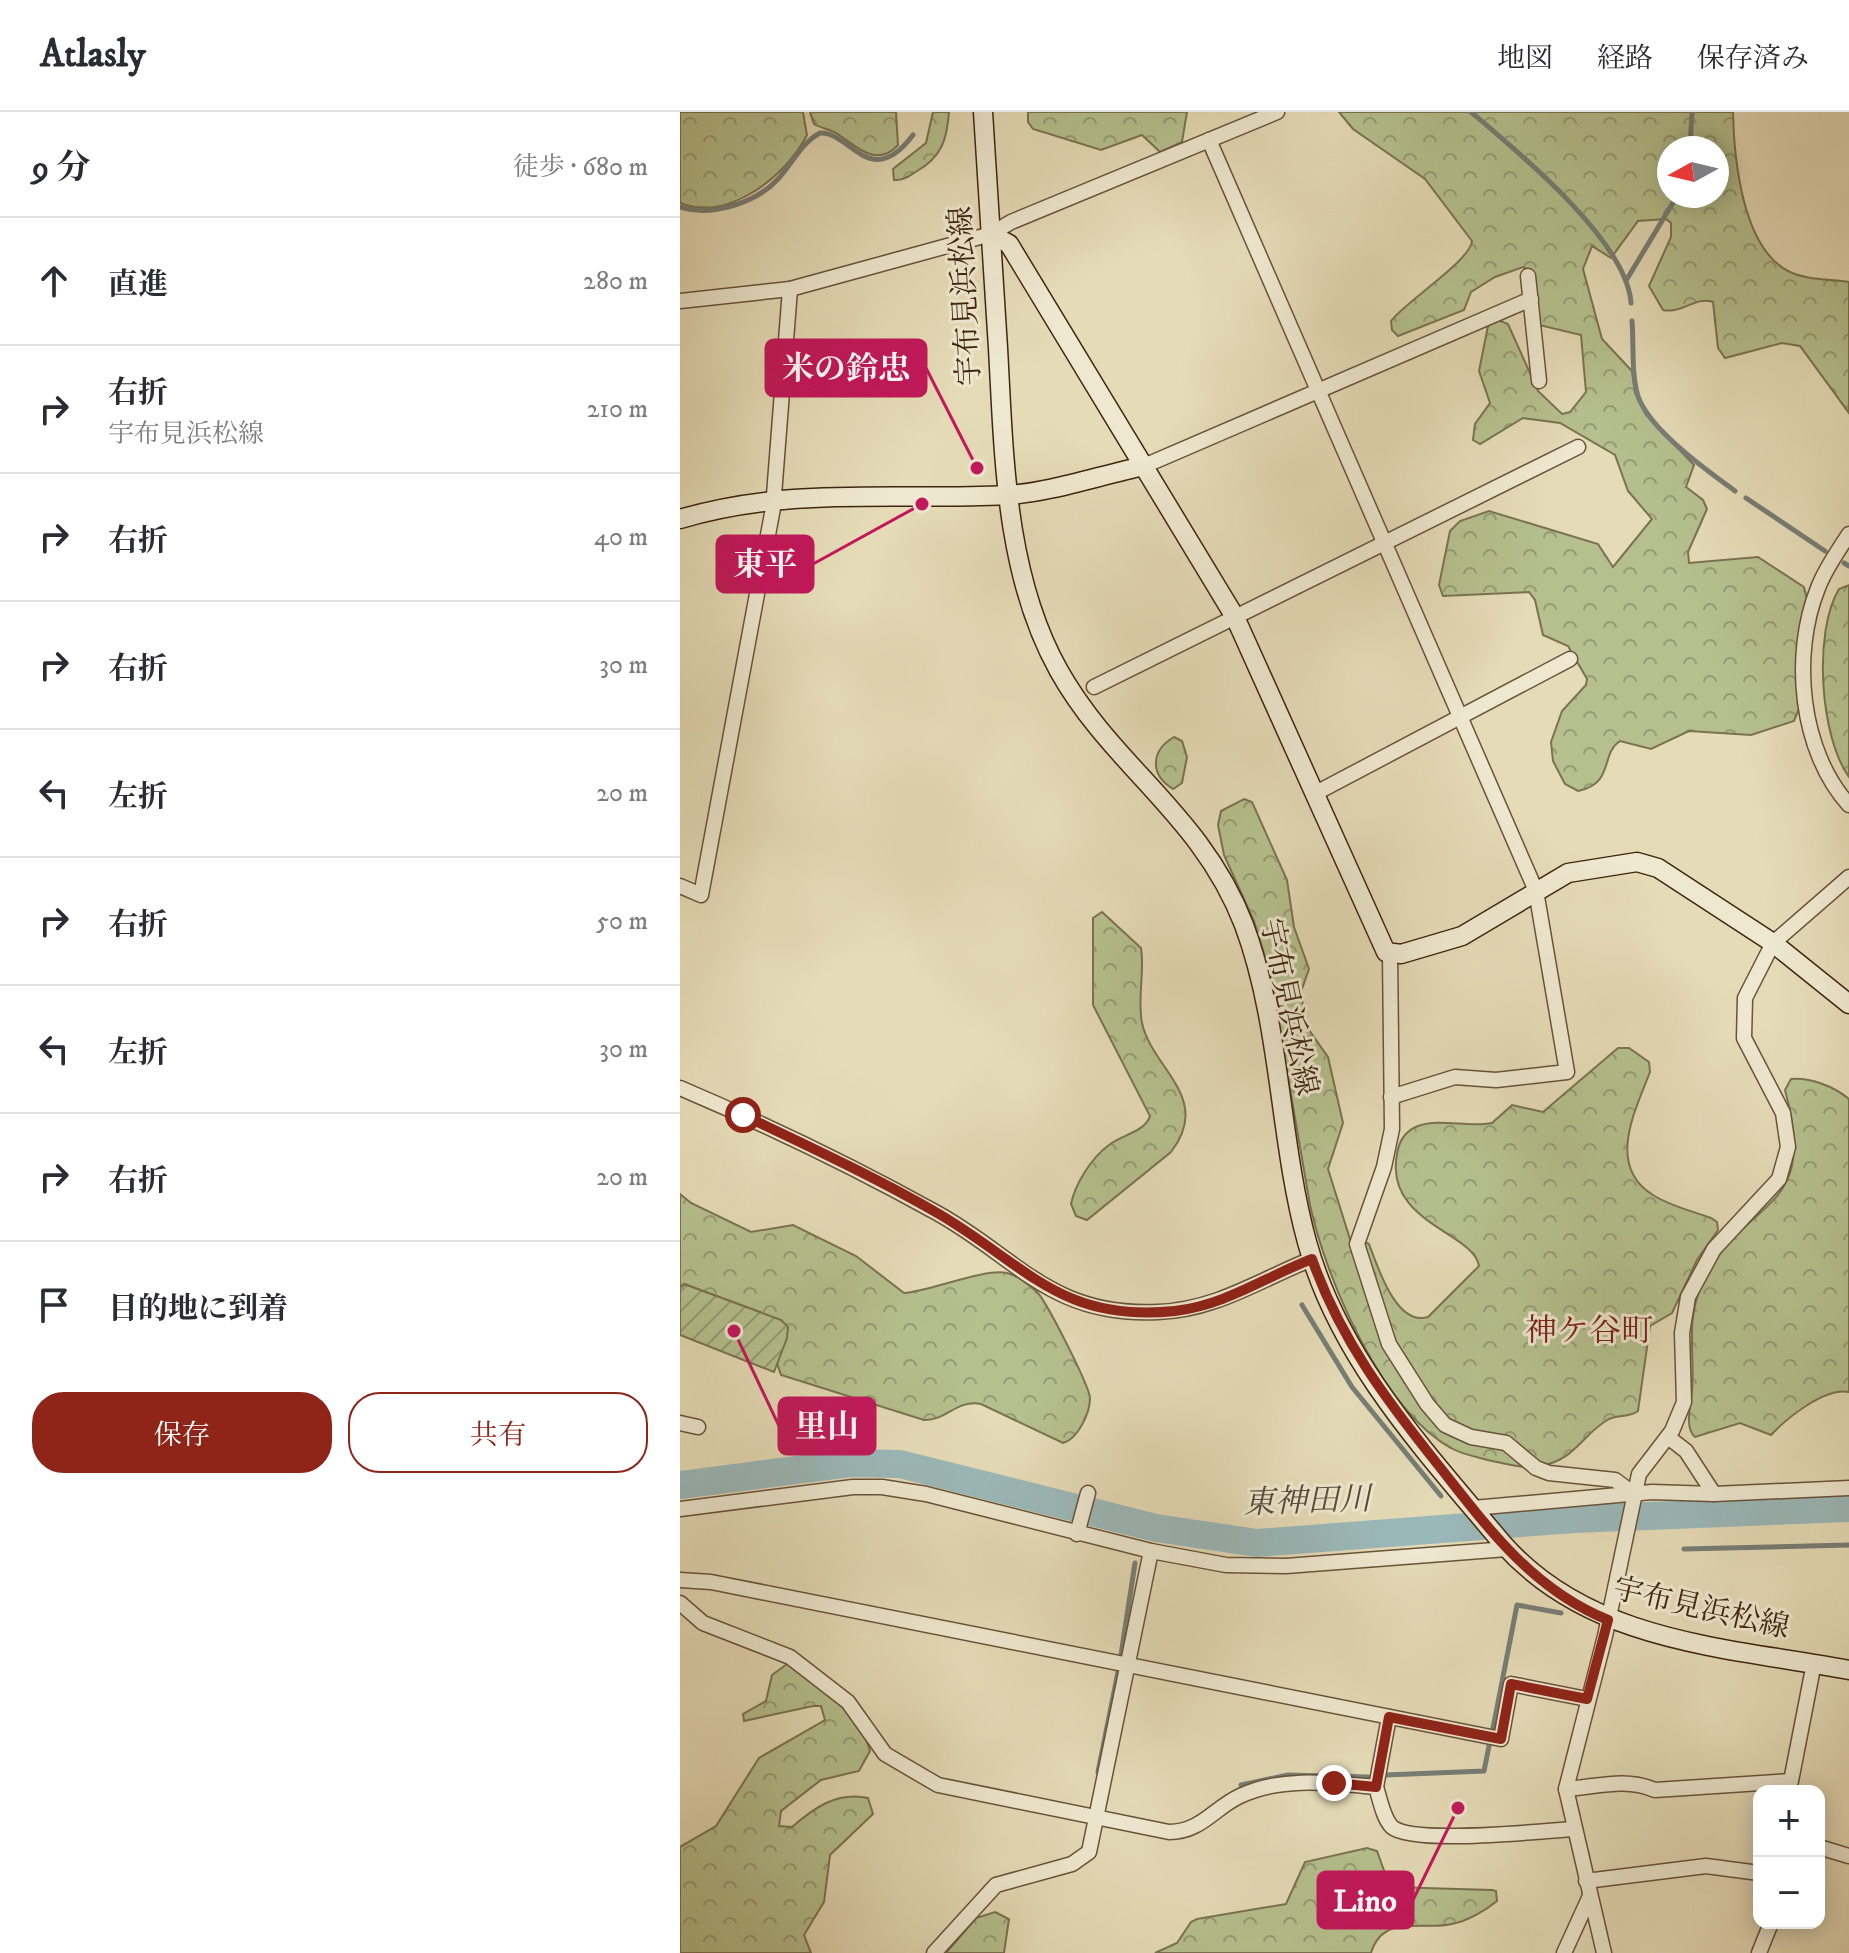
<!DOCTYPE html>
<html lang="ja">
<meta charset="utf-8">
<style>
:root{--surface:#fff;--page:#f7f7f7;--text:#2b2b33;--muted:#7c7c81;--line:#e1e1e2;--accent:#8f2418}
body{margin:0;font-family:"IM FELL DW Pica","Noto Serif JP",serif;background:var(--page);color:var(--text)}
.controls{position:absolute;right:24px;bottom:24px;display:grid;overflow:hidden;border-radius:16px;box-shadow:0 4px 20px #0003}
.controls button{width:72px;height:72px;display:grid;place-items:center;padding:0;border:0;border-bottom:2px solid var(--line);background:var(--surface);color:var(--text);font:40px sans-serif}
.compass{position:absolute;left:977px;top:24px;width:72px;height:72px;border-radius:50%;background:var(--surface);box-shadow:0 4px 20px #0003;rotate:262deg}
.stop{position:absolute;width:24px;height:24px;margin:-18px;border:6px solid #8f2418;border-radius:50%;background:#fff}
.stop.end{background:#8f2418;border-color:#fff;box-shadow:0 2px 8px #0008}
.list{margin:0;padding:0;list-style:none}
h2{display:flex;justify-content:space-between;align-items:center;height:104px;margin:0;padding:0 32px;font-size:34px}
h2 small{font-size:26px;font-weight:400;color:var(--muted)}
.list li{display:grid;grid-template-columns:52px 1fr auto;gap:24px;align-items:center;box-sizing:border-box;height:128px;padding:0 32px;border-top:2px solid var(--line)}
.list b{display:block;font-size:30px;white-space:nowrap}
.list p{margin:0;font-size:26px;white-space:nowrap;color:var(--muted)}
.list em{font-size:26px;font-style:normal;color:var(--muted)}
.actions{display:flex;gap:16px;padding:24px 32px}
.actions a{flex:1;padding:18px 0;border:2px solid var(--accent);border-radius:32px;text-align:center;font-size:28px;color:var(--accent)}
.actions .main{background:var(--accent);color:#fff}
.icon{flex:none;width:44px;height:44px;fill:none;stroke:currentColor;stroke-width:2;stroke-linecap:round;stroke-linejoin:round}
.map{position:relative;flex:none;width:1169px;height:1841px;overflow:hidden}
header{display:flex;align-items:center;gap:48px;box-sizing:border-box;height:112px;padding:0 40px;background:var(--surface);border-bottom:2px solid var(--line)}
header strong{font-size:38px}
nav{display:flex;gap:44px;margin-inline-start:auto;font-size:28px}
main{display:flex}
aside{flex:1;background:var(--surface)}
.map>svg:first-child{display:block}
.forest{fill:url(#forest-crowns);stroke:#7a7350;stroke-width:2;fill-rule:evenodd}
.garden{fill:url(#garden-furrows);stroke:#7a7350;stroke-width:2}
.lines{fill:none;stroke-linecap:round;stroke-linejoin:round}
.stream{stroke:#777e76;stroke-width:5}
.river{stroke:#9bb8b9;stroke-width:28}
.street-casing{stroke:#69533a;stroke-width:17}
.secondary-casing{stroke:#402611;stroke-width:21}
.street{stroke:#eee8d0;stroke-width:14}
.secondary{stroke:#eee8d0;stroke-width:18}
.route{stroke:#8f2418;stroke-width:10}
.labels{text-anchor:middle;dominant-baseline:central;stroke-width:6;stroke-linejoin:round;paint-order:stroke}
.street-label{font-size:30px;fill:#402611;stroke:#eee8d0}
.neighbourhood-label{font-size:32px;fill:#7a1f14;stroke:#eee8d0}
.water-label{font-size:32px;font-style:italic;fill:#574a3b;stroke:#eee8d0}
.leader{fill:none;stroke:#c2185b;stroke-width:3}
.callout-dot{fill:#c2185b;stroke:#eee8d0;stroke-width:3}
.callout{fill:#c2185b;stroke:#c2185b;stroke-width:3}
.callout-label{font-size:32px;text-anchor:middle;font-weight:bold;fill:#fff}
</style>
<header>
<strong>Atlasly</strong>
<nav><a>地図</a><a>経路</a><a>保存済み</a></nav>
</header>
<main>
<aside>
<h2>9 分<small>徒歩 · 680 m</small></h2>
<ul class="list">
<li><svg class="icon" aria-label="ahead" viewBox="0 0 24 24"><path d="M12 20V5M6 11l6-6 6 6"/></svg><div><b>直進</b></div><em>280 m</em></li>
<li><svg class="icon" aria-label="right" viewBox="0 0 24 24"><path d="M7 20v-9h11M14 6l5 5-5 5"/></svg><div><b>右折</b><p>宇布見浜松線</p></div><em>210 m</em></li>
<li><svg class="icon" aria-label="right" viewBox="0 0 24 24"><path d="M7 20v-9h11M14 6l5 5-5 5"/></svg><div><b>右折</b></div><em>40 m</em></li>
<li><svg class="icon" aria-label="right" viewBox="0 0 24 24"><path d="M7 20v-9h11M14 6l5 5-5 5"/></svg><div><b>右折</b></div><em>30 m</em></li>
<li><svg class="icon" aria-label="left" viewBox="0 0 24 24"><path d="M17 20v-9H6M10 6l-5 5 5 5"/></svg><div><b>左折</b></div><em>20 m</em></li>
<li><svg class="icon" aria-label="right" viewBox="0 0 24 24"><path d="M7 20v-9h11M14 6l5 5-5 5"/></svg><div><b>右折</b></div><em>50 m</em></li>
<li><svg class="icon" aria-label="left" viewBox="0 0 24 24"><path d="M17 20v-9H6M10 6l-5 5 5 5"/></svg><div><b>左折</b></div><em>30 m</em></li>
<li><svg class="icon" aria-label="right" viewBox="0 0 24 24"><path d="M7 20v-9h11M14 6l5 5-5 5"/></svg><div><b>右折</b></div><em>20 m</em></li>
<li><svg class="icon" aria-label="arrive" viewBox="0 0 24 24"><path d="M6 21V4h12l-3 4 3 4H6"/></svg><div><b>目的地に到着</b></div></li>
</ul>
<div class="actions"><a class="main">保存</a><a>共有</a></div>
</aside>
<div class="map">
<svg width="1169" height="1841" viewBox="0 0 1169 1841">
<defs>
<pattern id="forest-crowns" width="20" height="18" patternUnits="userSpaceOnUse" patternTransform="scale(2)"><rect width="20" height="18" fill="#b5c08e"/><path d="M2 6a3 3 0 1 1 6 0M12 15a3 3 0 1 1 6 0" fill="none" stroke="#959c73"/></pattern>
<pattern id="garden-furrows" width="10" height="10" patternUnits="userSpaceOnUse" patternTransform="scale(2)"><rect width="10" height="10" fill="#b5c08e"/><path d="M-1 1l2-2M0 10L10 0M9 11l2-2" fill="none" stroke="#959c73"/></pattern>
</defs>
<rect width="100%" height="100%" fill="#e5dbb7"/>
<filter id="stains"><feTurbulence type="fractalNoise" baseFrequency=".0025" numOctaves="4"/><feColorMatrix values="0 0 0 0 .2 0 0 0 0 .09 0 0 0 0 .02 0 0 0 .5 -.17"/></filter>
<radialGradient id="worn" r=".72"><stop offset=".6" stop-color="#630" stop-opacity="0"/><stop offset="1" stop-color="#630" stop-opacity=".3"/></radialGradient>
<!-- forest -->
<g class="forest">
<path d="M 0,0 L 123,0 L 127,23 C 106,64 49,110 0,91 Z"/>
<path d="M 130,0 L 216,0 L 218,33 C 197,56 177,35 159,23 C 152,17 142,17 134,12 Z"/>
<path d="M 253,0 L 269,0 C 267,27 262,45 237,59 C 229,64 223,69 214,68 L 213,57 L 246,31 Z"/>
<polygon points="348,0 507,0 502,30 480,40 462,23 421,38 353,17 348,10"/>
<path d="M 659,0 L 1053,0 C 1054,46 1062,135 1108,159 C 1125,168 1150,167 1169,170 L 1169,301 L 1120,234 L 1102,231 L 1045,246 L 1038,236 L 1033,190 C 1016,184 1001,202 983,198 L 969,174 L 991,125 L 991,111 L 986,107 L 958,109 L 931,146 L 912,134 L 903,157 L 922,227 L 952,259 L 955,281 L 966,303 L 1014,353 L 1006,375 L 1023,388 L 1027,397 L 1008,440 L 1009,451 L 1078,445 L 1124,475 L 1127,487 L 1121,592 L 1114,609 L 1071,623 L 1009,619 L 971,637 L 940,629 C 920,642 935,671 898,679 L 885,672 L 873,649 L 871,630 L 882,599 L 906,573 L 907,567 L 888,534 L 863,523 L 855,488 L 849,480 L 763,484 L 759,473 L 770,419 L 780,409 L 809,399 L 918,432 L 933,455 L 972,407 L 948,379 L 935,343 L 880,311 L 843,306 L 800,332 L 793,328 L 795,312 L 810,291 L 799,259 L 808,214 L 818,208 L 828,212 L 858,279 L 882,302 L 890,300 L 906,280 L 901,223 L 859,213 L 853,161 L 843,155 L 815,165 L 791,180 L 784,198 L 718,224 L 712,218 L 711,209 C 724,191 791,148 792,129 L 745,67 L 673,17 ZM 989,36 L 1037,36 L 1037,84 L 989,84 Z"/>
<path d="M 1169,473 L 1169,665 C 1140,625 1133,520 1159,477 Z"/>
<path d="M 494,625 L 502,629 L 507,645 L 502,671 L 493,677 C 470,663 470,639 494,625 Z"/>
<path d="M 564,687 L 572,690 L 607,768 L 614,815 L 629,857 L 622,877 L 623,902 L 629,918 L 648,945 L 663,1011 L 648,1057 L 675,1143 L 685,1130 L 689,1132 C 697,1153 716,1215 748,1205 L 799,1154 C 794,1120 704,1111 717,1042 C 719,1029 725,1019 738,1014 C 761,1006 788,1016 812,1011 L 832,993 L 863,1000 L 938,936 L 949,936 L 969,950 L 970,960 C 955,999 926,1054 973,1083 C 990,1094 1012,1099 1031,1106 L 1037,1110 L 1038,1118 L 1017,1148 L 992,1201 L 970,1214 L 958,1299 C 949,1306 939,1302 929,1307 C 902,1322 896,1348 860,1354 C 844,1357 828,1352 812,1349 C 798,1345 783,1343 771,1336 C 702,1298 646,1167 630,1093 L 590,861 L 574,809 L 544,743 L 538,713 L 541,699 Z"/>
<path d="M 422,800 L 461,836 C 465,860 457,886 462,911 C 472,957 533,986 491,1040 L 407,1108 L 396,1104 L 391,1092 C 395,1072 412,1045 429,1033 C 441,1023 465,1020 470,1004 L 413,893 L 413,806 Z"/>
<path d="M 1111,967 C 1130,965 1155,975 1169,987 L 1169,1280 C 1145,1275 1107,1306 1091,1323 L 1060,1311 L 1015,1325 C 1004,1316 1011,1292 1012,1279 C 1015,1240 1005,1207 1023,1170 C 1065,1082 1140,1105 1105,978 Z"/>
<path d="M 0,1082 L 11,1091 L 71,1120 L 113,1113 L 176,1144 L 224,1181 C 250,1179 305,1156 327,1161 C 337,1163 351,1174 358,1181 C 368,1193 409,1273 410,1286 C 410,1301 398,1327 383,1331 L 301,1292 C 277,1287 266,1309 244,1308 L 101,1263 L 97,1251 L 108,1216 L 101,1208 L 4,1172 L 0,1176 Z"/>
<path d="M 107,1552 C 138,1562 182,1608 190,1639 L 179,1659 L 141,1668 L 101,1699 L 99,1714 L 112,1715 C 134,1696 157,1679 188,1686 L 193,1702 L 150,1743 L 144,1790 L 124,1823 L 131,1841 L 0,1841 L 0,1735 L 36,1714 L 79,1646 L 145,1608 L 141,1594 L 133,1594 L 64,1609 L 63,1602 L 86,1589 L 92,1563 Z"/>
<path d="M 687,1736 L 697,1739 L 710,1775 L 812,1778 L 816,1779 L 817,1789 C 805,1799 787,1809 772,1812 C 743,1819 703,1801 691,1841 L 475,1841 L 497,1831 L 511,1810 L 517,1807 L 606,1792 L 625,1750 Z"/>
<polygon points="315,1800 329,1807 324,1841 266,1841 296,1806"/>
</g>
<!-- garden -->
<polygon class="garden" points="4,1172 101,1208 108,1215 107,1226 94,1260 0,1223 0,1176"/>
<g class="lines">
<!-- stream -->
<g class="stream">
<path d="M 791,0 C 837,39 947,129 951,191"/>
<polyline points="1010,36 1012,0"/>
<path d="M 0,95 C 31,105 76,91 98,67 C 111,53 122,30 140,21 C 170,19 190,80 233,23"/>
<polyline points="947,167 997,84"/>
<path d="M 952,209 C 954,233 951,261 958,284 C 969,317 1026,358 1055,379"/>
<polyline points="1066,386 1145,439"/>
<polyline points="1164,451 1169,454"/>
<polyline points="622,1193 672,1275 761,1384"/>
<polyline points="763,1410 763,1418"/>
<polyline points="1004,1437 1169,1433"/>
<polyline points="441,1543 455,1451"/>
<polyline points="813,1616 837,1493 881,1501"/>
<polyline points="418,1660 438,1560"/>
<polyline points="706,1663 804,1659 809,1634"/>
<polyline points="561,1673 608,1663 688,1665"/>
</g>
<!-- river -->
<polyline class="river" points="0,1373 171,1351 220,1352 476,1416 577,1431 894,1407 1169,1396"/>
<defs>
<g id="street">
<polyline points="529,28 856,779 887,960 816,968 775,965 711,985"/>
<polyline points="848,164 859,269"/>
<polyline points="0,189 110,177 311,122 331,110 597,0"/>
<polyline points="464,354 851,187"/>
<path d="M 1169,422 C 1158,439 1145,457 1138,476 C 1111,543 1120,639 1169,693"/>
<polyline points="414,575 898,335"/>
<polyline points="634,682 890,547"/>
<polyline points="0,774 21,783 93,396 110,177"/>
<polyline points="710,842 712,1017 704,1055 677,1132 709,1232 747,1292 765,1313 791,1325 826,1331 856,1356 869,1361 935,1368 954,1382"/>
<path d="M 0,976 C 87,1013 174,1055 257,1101 C 338,1146 371,1205 478,1200 C 536,1198 579,1168 632,1147"/>
<polyline points="0,1311 18,1315"/>
<polyline points="988,1325 1006,1339 1034,1382"/>
<polyline points="793,1396 972,1380 1034,1382 1169,1376"/>
<polyline points="0,1397 173,1375 202,1375 246,1382 471,1439 546,1453 606,1454 827,1437"/>
<polyline points="397,1422 408,1381"/>
<polyline points="0,1468 31,1470 821,1627 831,1572 907,1587"/>
<path d="M 0,1491 L 23,1511 L 110,1545 L 168,1590 L 205,1642 L 258,1673 L 489,1720 C 521,1720 534,1696 560,1684 C 602,1664 652,1671 696,1675 C 700,1687 703,1706 712,1715 C 733,1733 862,1719 894,1717"/>
<polyline points="696,1675 709,1605"/>
<path d="M 886,1677 C 917,1675 945,1665 975,1678 L 1111,1669 L 1134,1551"/>
<polyline points="1139,1735 1169,1744"/>
<polyline points="906,1769 1026,1754 1079,1761"/>
<polyline points="254,1841 316,1773 392,1752 409,1740 471,1439"/>
<polyline points="884,1841 910,1784"/>
<polyline points="924,1841 886,1677 925,1524 959,1362 992,1319 1004,1290 1002,1221 1008,1185 1034,1137 1099,1067 1108,1035 1103,1001 1064,926 1065,886 1093,831 1169,765"/>
<polyline points="1079,1841 1091,1811"/>
</g>
<g id="secondary">
<path d="M 303,0 C 308,79 313,158 318,236 C 324,344 325,463 379,559 C 433,655 522,703 564,813 C 601,912 599,1028 627,1130 C 659,1248 747,1341 823,1432 C 911,1531 1046,1535 1169,1558"/>
<polyline points="311,122 329,132 555,505 706,840 721,842 782,824 888,761 957,750 978,756 1093,831 1169,892"/>
<path d="M 0,407 C 111,374 214,389 327,383 C 369,381 421,363 464,354"/>
</g>
</defs>
<!-- street casing -->
<use href="#street" class="street-casing"/>
<!-- secondary casing -->
<use href="#secondary" class="secondary-casing"/>
<!-- street -->
<use href="#street" class="street"/>
<!-- secondary -->
<use href="#secondary" class="secondary"/>
</g>
<g class="lines">
<!-- route -->
<path class="route" d="M 63,1003 C 128,1034 197,1066 259,1102 C 346,1153 381,1211 495,1199 C 546,1193 585,1165 632,1147 C 660,1227 707,1289 759,1354 C 808,1416 852,1477 928,1508 L 907,1587 L 831,1572 L 821,1627 L 709,1605 L 696,1675 L 654,1671"/>
</g>
<g class="labels">
<!-- street labels -->
<g class="street-label">
<text transform="translate(286 184) rotate(-93)">宇布見浜松線</text>
<text transform="translate(608 895) rotate(78)">宇布見浜松線</text>
<text transform="translate(1021 1497) rotate(13)">宇布見浜松線</text>
</g>
<!-- neighbourhood labels -->
<g class="neighbourhood-label">
<text x="909" y="1220">神ケ谷町</text>
</g>
<!-- water labels -->
<g class="water-label">
<text transform="translate(627 1390) rotate(-2)">東神田川</text>
</g>
</g>
<!-- callouts -->
<path class="leader" d="M297 356L246 256M242 392L133 452M54 1219L99 1314M778 1696L733 1788"/>
<g class="callout-dot">
<circle cx="297" cy="356" r="8"/>
<circle cx="242" cy="392" r="8"/>
<circle cx="54" cy="1219" r="8"/>
<circle cx="778" cy="1696" r="8"/>
</g>
<g class="callout">
<rect x="86" y="228" width="160" height="56" rx="8"/>
<rect x="37" y="424" width="96" height="56" rx="8"/>
<rect x="99" y="1286" width="96" height="56" rx="8"/>
<rect x="638" y="1760" width="95" height="56" rx="8"/>
</g>
<g class="callout-label">
<text x="166" y="267">米の鈴忠</text>
<text x="85" y="463">東平</text>
<text x="147" y="1325">里山</text>
<text x="685" y="1799">Lino</text>
</g>
<rect width="100%" height="100%" filter="url(#stains)"/>
<rect width="100%" height="100%" fill="url(#worn)"/>
</svg>
<div class="controls">
<button>+</button>
<button>−</button>
</div>
<svg class="compass" viewBox="-18 -18 36 36"><path d="M0-13l5 13h-10z" fill="#e53935"/><path d="M0 13l5-13h-10z" fill="#7c7c81"/></svg>
<div class="stop" style="left:63px;top:1003px"></div>
<div class="stop end" style="left:654px;top:1671px"></div>
</div>
</main>
